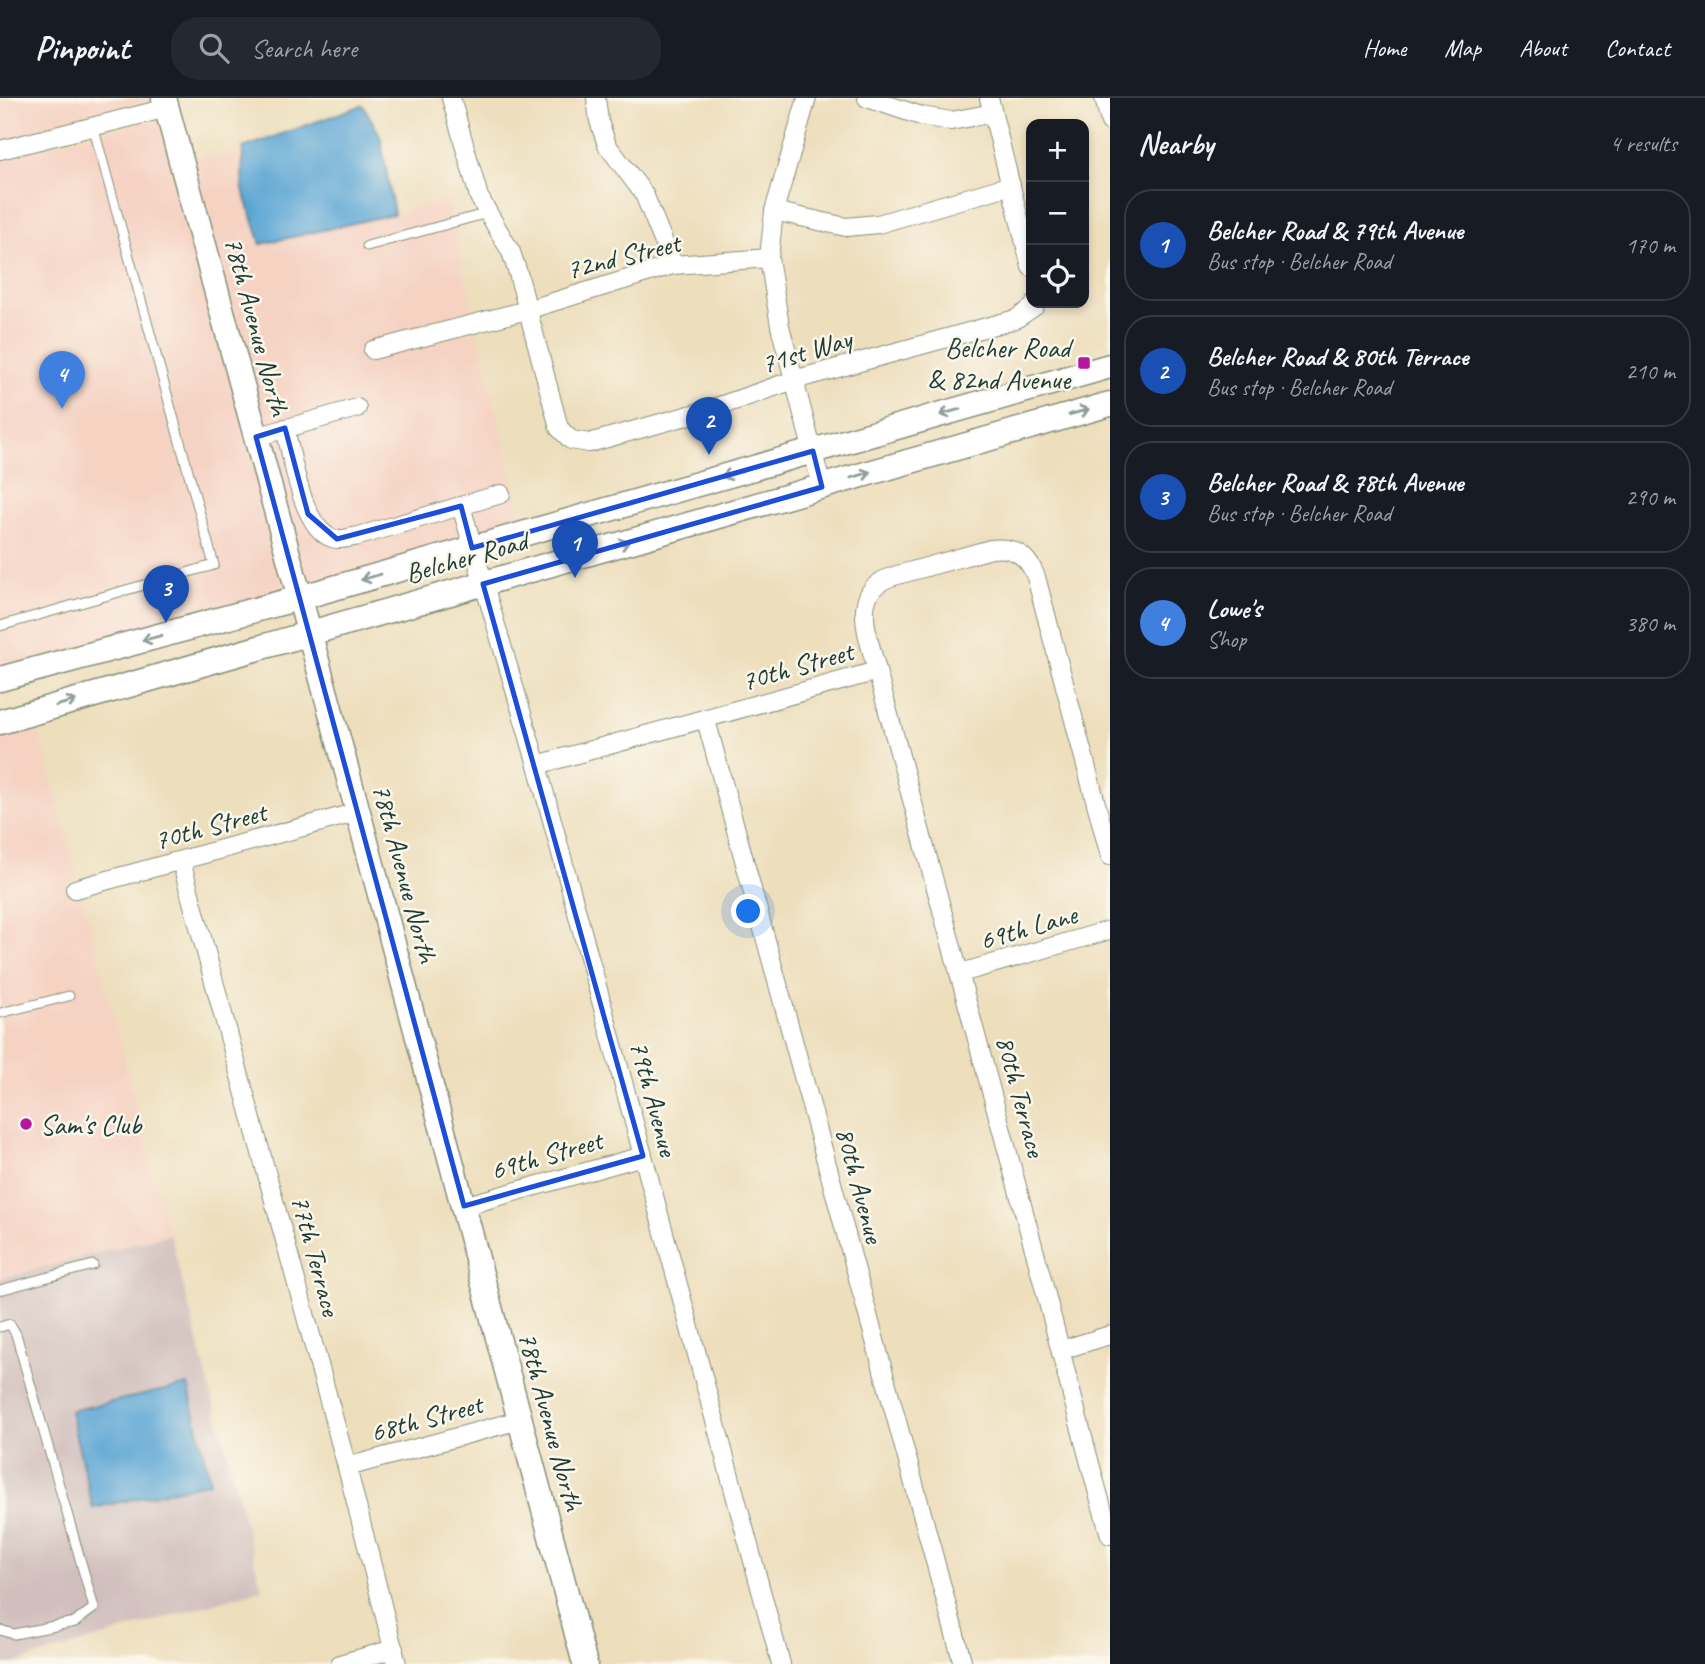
<!DOCTYPE html>
<meta charset="utf-8">
<style>
:root{--surface:#171b24;--page:#242831;--text:#f1f3f6;--muted:#9ea1a6;--line:#363941;--accent:#d690ce}
body{margin:0;font-family:Caveat,sans-serif;background:var(--page);color:var(--text)}
.controls{position:absolute;right:21px;top:21px;display:grid;overflow:hidden;border-radius:14px;box-shadow:0 4px 10px #0003}
.controls button{width:63px;height:63px;display:grid;place-items:center;padding:0;border:0;border-bottom:2px solid var(--line);background:var(--surface);color:var(--text);font:35px sans-serif}
.you{position:absolute;left:749px;top:814px;width:24px;height:24px;margin:-18px;border:5px solid #fff;border-radius:50%;background:#1a73e8;box-shadow:0 0 0 10px #1a73e833}
.badge{display:grid;place-items:center;width:46px;height:46px;border-radius:50%;background:var(--accent);color:#fff;font-size:23px;font-weight:700}
.pin{position:absolute;translate:-50% -58px;filter:drop-shadow(0 2px 4px #0008)}
.pin::after{content:'';position:absolute;top:37px;width:24px;height:21px;background:inherit;clip-path:polygon(0 0,100% 0,50% 100%)}
.list{margin:0;padding:0;list-style:none}
h2{display:flex;justify-content:space-between;align-items:center;height:91px;margin:0;padding:0 28px;font-size:30px}
h2 small{font-size:23px;font-weight:400;color:var(--muted)}
.list li{display:grid;grid-template-columns:46px 1fr auto;gap:21px;align-items:center;box-sizing:border-box;height:112px;margin:0 14px 14px;padding:0 14px;border:2px solid var(--line);border-radius:28px}
.list b{display:block;font-size:26px;white-space:nowrap}
.list p{margin:0;font-size:23px;white-space:nowrap;color:var(--muted)}
.list em{font-size:23px;font-style:normal;color:var(--muted)}
.icon{flex:none;width:38px;height:38px;fill:none;stroke:currentColor;stroke-width:2;stroke-linecap:round;stroke-linejoin:round}
.map{position:relative;flex:none;width:1110px;height:1566px;overflow:hidden}
header{display:flex;align-items:center;gap:42px;box-sizing:border-box;height:98px;padding:0 35px;background:var(--surface);border-bottom:2px solid var(--line)}
header strong{font-size:33px}
nav{display:flex;gap:38px;margin-inline-start:auto;font-size:24px}
.search{width:490px;height:63px;background:var(--page);display:flex;align-items:center;gap:18px;box-sizing:border-box;padding:0 24px;border-radius:28px;color:var(--muted);font-size:26px}
main{display:flex}
aside{flex:1;background:var(--surface)}
.map>svg:first-child{display:block}
.built{fill:#f5d2c2}
.industrial{fill:#d1bfbd}
.water{fill:#5ca6d4;stroke:#3e7284;stroke-width:2}
.lines{fill:none;stroke-linecap:round;stroke-linejoin:round}
.lane-casing{stroke:#868e78;stroke-width:11}
.street-casing{stroke:#868e78;stroke-width:20}
.secondary-casing{stroke:#868e78;stroke-width:27}
.lane{stroke:#fff;stroke-width:9}
.street{stroke:#fff;stroke-width:18}
.secondary{stroke:#fff;stroke-width:24}
.oneway{stroke:#8f9e9a}
.marked{fill:none;stroke:#1d4ed8;stroke-width:5;stroke-linejoin:round}
.poi-dot{fill:#b5179e;stroke:#fbf7ec;stroke-width:2.5}
.labels{text-anchor:middle;dominant-baseline:central;stroke-width:5;stroke-linejoin:round;paint-order:stroke}
.street-label{font-size:28px;fill:#1f3d34;stroke:#fbf7ec}
.poi-label{font-size:28px;fill:#1f3d34;stroke:#fbf7ec;text-anchor:end}
</style>
<header>
<strong>Pinpoint</strong>
<div class="search"><svg class="icon" aria-label="search" viewBox="0 0 24 24"><circle cx="10" cy="10" r="6"/><path d="M15 15l6 6"/></svg>Search here</div>
<nav><a>Home</a><a>Map</a><a>About</a><a>Contact</a></nav>
</header>
<main>
<div class="map">
<svg width="1110" height="1566" viewBox="0 0 1110 1566">
<rect width="100%" height="100%" fill="#fbf7ec"/>
<filter id="ink" filterUnits="userSpaceOnUse"><feTurbulence type="fractalNoise" baseFrequency=".0143" numOctaves="2"/><feDisplacementMap in="SourceGraphic" scale="14" xChannelSelector="R" yChannelSelector="G"/><feConvolveMatrix kernelMatrix="1 2 1 2 8 2 1 2 1" color-interpolation-filters="sRGB"/></filter>
<filter id="wash" filterUnits="userSpaceOnUse"><feTurbulence type="fractalNoise" baseFrequency=".00686" numOctaves="4" result="noise"/><feDisplacementMap in="SourceGraphic" scale="28" xChannelSelector="R" yChannelSelector="G"/><feGaussianBlur stdDeviation="1.57" result="paint"/><feColorMatrix in="noise" values="0 0 0 0 0 0 0 0 0 0 0 0 0 0 0 0 0 1.4 0 .05"/><feComposite in="paint" operator="in"/></filter>
<g filter="url(#wash)">
<rect width="100%" height="100%" fill="#eddebc"/>
<!-- built -->
<g class="built">
<polygon points="19,0 155,0 156,4 0,44 0,5"/>
<polygon points="160,19 289,495 0,573 0,60"/>
<polygon points="243,55 242,88 261,146 394,116 447,101 474,218 362,248 367,262 477,232 523,428 305,490 189,59"/>
<polygon points="37,627 78,782 65,785 69,799 82,797 170,1136 0,1181 0,637"/>
</g>
<!-- industrial -->
<polygon class="industrial" points="170,1136 262,1491 12,1566 0,1566 0,1181"/>
<!-- water -->
<g class="water">
<polygon points="363,7 380,37 394,116 261,146 242,88 243,50"/>
<polygon points="188,1287 210,1384 93,1410 70,1313"/>
</g>
</g>
<g filter="url(#ink)">
<g class="lines">
<defs>
<g id="lane">
<polyline points="367,148 488,115"/>
<polyline points="0,528 214,467 93,28"/>
<polyline points="0,915 69,898"/>
<polyline points="0,1192 93,1167"/>
<polyline points="0,1229 10,1226 16,1236 94,1510 75,1524 14,1536 0,1532"/>
</g>
<g id="street">
<polyline points="451,0 479,99 511,154 518,175 559,330 571,342 589,345 708,312 794,282 1016,221 1035,208 1035,205"/>
<polyline points="596,0 599,23 607,47 644,96 673,167"/>
<polyline points="807,0 774,113 769,160 780,228 822,389"/>
<polyline points="867,0 921,18 951,23 993,15"/>
<polyline points="989,0 1031,169"/>
<polyline points="1104,0 1110,24"/>
<polyline points="0,52 167,10"/>
<polyline points="774,113 846,129 878,126 1011,87"/>
<polyline points="373,252 527,212 673,167 769,160"/>
<path d="M 285,330 C 292,358 302,430 332,440 C 340,443 351,439 359,438 L 501,396"/>
<polyline points="256,339 357,310"/>
<polyline points="461,408 537,667 781,1566"/>
<path d="M 877,573 C 929,762 981,951 1031,1140 C 1058,1239 1081,1339 1110,1437"/>
<polyline points="706,622 963,1566"/>
<path d="M 537,667 L 877,573 C 869,539 847,492 894,478 L 991,451 C 1014,448 1028,458 1036,479 L 1110,758"/>
<polyline points="181,763 347,1369 397,1566"/>
<polyline points="75,791 358,714"/>
<polyline points="961,875 1110,832"/>
<polyline points="464,1108 643,1058"/>
<polyline points="1061,1252 1110,1237"/>
<polyline points="347,1369 520,1322"/>
<polyline points="340,1566 394,1551"/>
</g>
<g id="secondary">
<polyline points="164,0 358,714 585,1566"/>
<polyline points="0,581 299,500 1110,268"/>
<polyline points="0,624 1110,306"/>
</g>
</defs>
<!-- lane casing -->
<use href="#lane" class="lane-casing"/>
<!-- street casing -->
<use href="#street" class="street-casing"/>
<!-- secondary casing -->
<use href="#secondary" class="secondary-casing"/>
<!-- lane -->
<use href="#lane" class="lane"/>
<!-- street -->
<use href="#street" class="street"/>
<!-- secondary -->
<use href="#secondary" class="secondary"/>
</g>
<!-- one-way arrows -->
<defs><path id="oneway-shaft" d="M-6 0H5M1.5-3L5.5 0L1.5 3" fill="none" stroke-width="1.6" stroke-linecap="round" stroke-linejoin="round" transform="scale(1.75)"/></defs>
<g class="oneway">
<use href="#oneway-shaft" transform="translate(950 314) rotate(164)"/>
<use href="#oneway-shaft" transform="translate(1079 314) rotate(-16)"/>
<use href="#oneway-shaft" transform="translate(732 376) rotate(164)"/>
<use href="#oneway-shaft" transform="translate(861 377) rotate(-16)"/>
<use href="#oneway-shaft" transform="translate(619 447) rotate(-16)"/>
<use href="#oneway-shaft" transform="translate(371 479) rotate(164)"/>
<use href="#oneway-shaft" transform="translate(152 540) rotate(165)"/>
<use href="#oneway-shaft" transform="translate(66 605) rotate(-16)"/>
</g>
</g>
<!-- marked area -->
<path class="marked" d="M 285,330 L 308,416 L 337,441 L 461,408 L 472,450 L 813,353 L 822,389 L 483,486 L 643,1058 L 464,1108 L 256,339 Z"/>
<!-- markers -->
<g class="poi-dot">
<rect x="1077" y="258" width="14" height="14" rx="3.5"/>
<circle cx="26" cy="1026" r="7"/>
</g>
<g class="labels">
<!-- street labels -->
<g class="street-label">
<text transform="translate(623 158) rotate(-14)">72nd Street</text>
<text transform="translate(257 228) rotate(75)">78th Avenue North</text>
<text transform="translate(806 253) rotate(-17)">71st Way</text>
<text transform="translate(466 459) rotate(-16)">Belcher Road</text>
<text transform="translate(797 568) rotate(-16)">70th Street</text>
<text transform="translate(210 728) rotate(-15)">70th Street</text>
<text transform="translate(405 775) rotate(75)">78th Avenue North</text>
<text transform="translate(1028 829) rotate(-16)">69th Lane</text>
<text transform="translate(1021 998) rotate(75)">80th Terrace</text>
<text transform="translate(654 1000) rotate(75)">79th Avenue</text>
<text transform="translate(546 1057) rotate(-16)">69th Street</text>
<text transform="translate(860 1087) rotate(75)">80th Avenue</text>
<text transform="translate(316 1157) rotate(75)">77th Terrace</text>
<text transform="translate(426 1320) rotate(-15)">68th Street</text>
<text transform="translate(551 1323) rotate(75)">78th Avenue North</text>
</g>
<!-- poi labels -->
<g class="poi-label">
<text x="1070" y="249">Belcher Road<tspan x="1070" dy="32">&amp; 82nd Avenue</tspan></text>
<text x="40" y="1026" text-anchor="start">Sam's Club</text>
</g>
</g>
</svg>
<div class="controls">
<button>+</button>
<button>−</button>
<button><svg class="icon" aria-label="locate" viewBox="0 0 24 24"><circle cx="12" cy="12" r="6"/><path d="M12 2v4M12 18v4M2 12h4M18 12h4"/></svg></button>
</div>
<div class="you"></div>
<div class="pin badge" style="left:575px;top:480px;background:#1a4fb4">1</div>
<div class="pin badge" style="left:709px;top:357px;background:#1a4fb4">2</div>
<div class="pin badge" style="left:166px;top:525px;background:#1a4fb4">3</div>
<div class="pin badge" style="left:62px;top:311px;background:#3f7fe0">4</div>
</div>
<aside>
<h2>Nearby<small>4 results</small></h2>
<ul class="list">
<li><span class="badge" style="background:#1a4fb4">1</span><div><b>Belcher Road &amp; 79th Avenue</b><p>Bus stop · Belcher Road</p></div><em>170 m</em></li>
<li><span class="badge" style="background:#1a4fb4">2</span><div><b>Belcher Road &amp; 80th Terrace</b><p>Bus stop · Belcher Road</p></div><em>210 m</em></li>
<li><span class="badge" style="background:#1a4fb4">3</span><div><b>Belcher Road &amp; 78th Avenue</b><p>Bus stop · Belcher Road</p></div><em>290 m</em></li>
<li><span class="badge" style="background:#3f7fe0">4</span><div><b>Lowe's</b><p>Shop</p></div><em>380 m</em></li>
</ul>
</aside>
</main>
